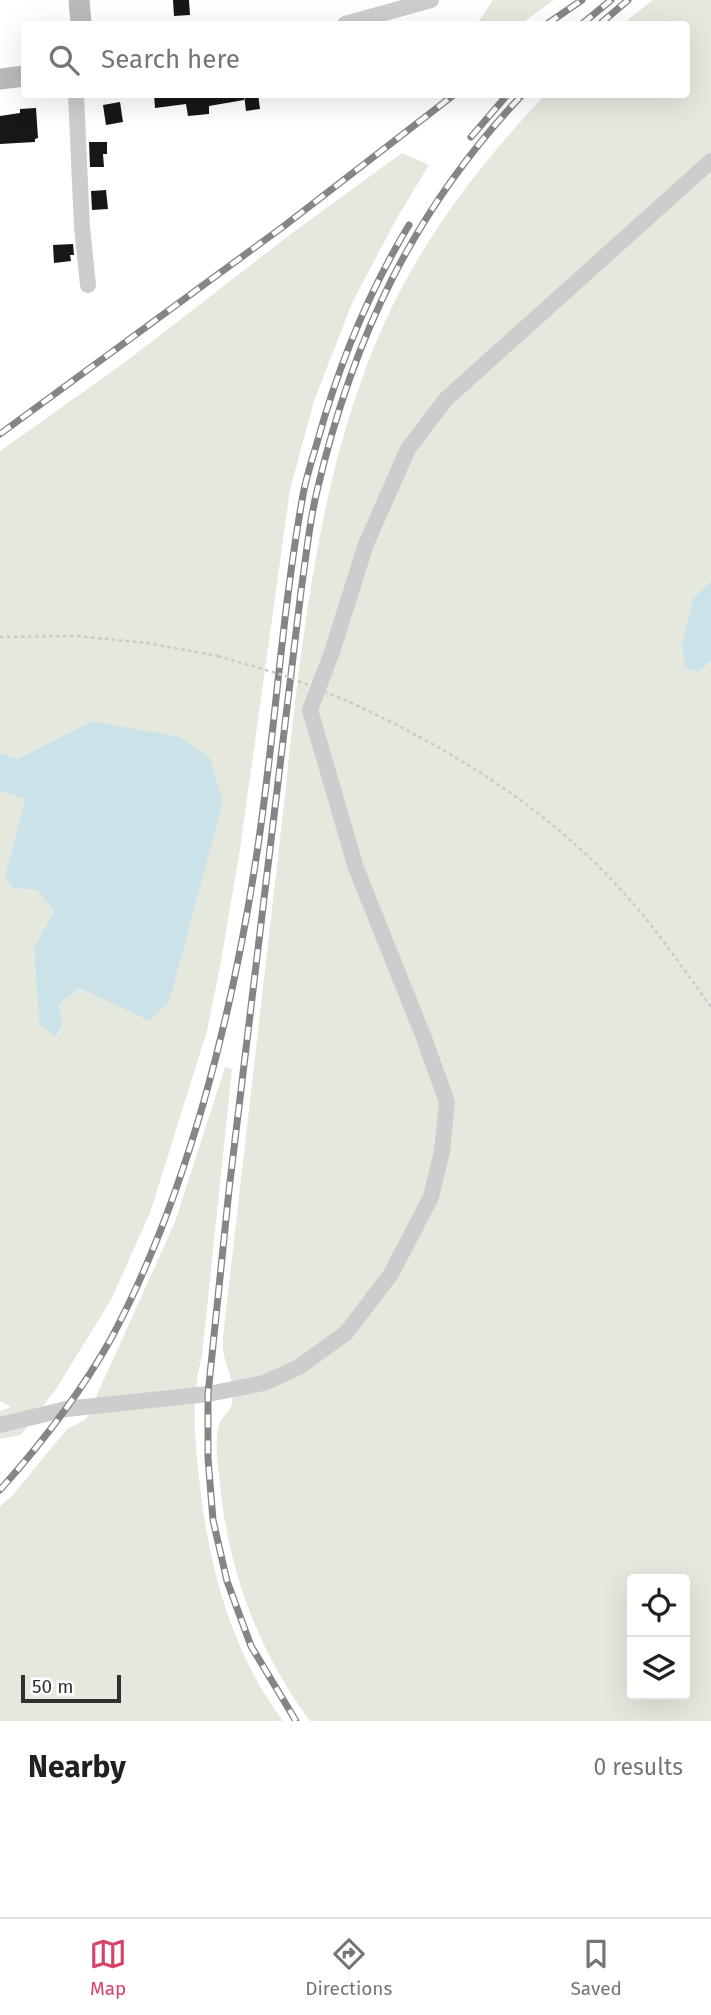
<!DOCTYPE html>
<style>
:root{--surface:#fff;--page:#f6f6f6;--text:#202124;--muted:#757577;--line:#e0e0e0;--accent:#d6436a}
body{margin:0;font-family:"Fira Sans",sans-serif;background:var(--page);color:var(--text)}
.controls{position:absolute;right:21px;bottom:21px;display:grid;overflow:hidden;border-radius:7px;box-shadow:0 7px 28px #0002}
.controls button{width:63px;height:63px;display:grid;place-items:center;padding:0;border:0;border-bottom:2px solid var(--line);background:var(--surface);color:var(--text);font:35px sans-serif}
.scale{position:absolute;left:21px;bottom:18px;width:100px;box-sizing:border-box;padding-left:7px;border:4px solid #303030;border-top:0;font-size:19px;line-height:24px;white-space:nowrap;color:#303030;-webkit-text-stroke:5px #fff;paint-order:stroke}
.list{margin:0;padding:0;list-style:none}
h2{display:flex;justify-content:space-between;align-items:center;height:91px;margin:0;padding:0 28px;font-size:30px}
h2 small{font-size:23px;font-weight:400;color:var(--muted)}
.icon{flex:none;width:38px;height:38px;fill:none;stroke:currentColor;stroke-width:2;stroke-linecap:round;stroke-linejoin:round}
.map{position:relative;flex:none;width:711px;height:1721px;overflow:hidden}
.search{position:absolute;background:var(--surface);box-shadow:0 7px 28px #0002;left:21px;right:21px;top:21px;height:77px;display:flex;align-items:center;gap:18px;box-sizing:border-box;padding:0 24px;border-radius:7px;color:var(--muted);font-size:26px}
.sheet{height:196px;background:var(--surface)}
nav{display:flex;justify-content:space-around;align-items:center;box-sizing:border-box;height:98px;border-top:2px solid var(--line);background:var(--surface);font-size:19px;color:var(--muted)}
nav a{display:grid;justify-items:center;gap:4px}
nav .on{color:var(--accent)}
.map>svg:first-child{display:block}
.green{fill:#e5e9dd;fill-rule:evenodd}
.water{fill:#cbe2e8}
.building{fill:#171717}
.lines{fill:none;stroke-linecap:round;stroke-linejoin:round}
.path{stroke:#cacaca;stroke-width:2.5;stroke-dasharray:3.5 3.5;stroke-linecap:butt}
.street{stroke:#cdcdcd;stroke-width:16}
.secondary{stroke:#bababa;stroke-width:21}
.rail-casing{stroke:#858585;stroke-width:7}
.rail{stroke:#fff;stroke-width:4.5;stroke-dasharray:13;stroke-linecap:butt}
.path-bridge{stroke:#cacaca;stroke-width:2.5;stroke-dasharray:3.5 3.5;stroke-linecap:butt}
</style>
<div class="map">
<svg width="711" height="1721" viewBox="0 0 711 1721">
<rect width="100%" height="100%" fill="#fff"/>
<!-- green -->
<g class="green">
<polygon points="493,0 554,0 521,24 477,24"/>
<path d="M 653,0 L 711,0 L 711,581 L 693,598 L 698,672 L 711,660 L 711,1721 L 310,1721 C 258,1651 228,1570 220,1484 C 218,1465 214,1444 219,1425 C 221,1417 231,1411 232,1403 C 234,1382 229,1374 224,1356 C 221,1345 224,1330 225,1319 C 243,1162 261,1005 279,848 C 301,655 315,434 415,264 C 451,202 496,147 545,95 L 686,94 L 686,24 L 622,24 ZM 632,1579 L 685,1579 L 685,1695 L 632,1695 Z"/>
<polygon points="402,153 429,165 398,216 352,303 314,401 290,490 240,849 220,967 207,1031 150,1213 111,1300 56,1389 21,1435 0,1439 0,1411 11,1407 0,1401 0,791 25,798 13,888 37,890 54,912 34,947 39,1022 57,1038 63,1023 58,1005 79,988 149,1021 92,721 17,759 0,753 0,451 128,360 292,233"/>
<path d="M 225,1067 L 232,1069 L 202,1356 C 192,1394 194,1430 198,1468 C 207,1558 228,1647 283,1721 L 0,1721 L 0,1506 L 12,1496 L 67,1429 L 86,1419 L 175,1222 Z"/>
</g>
<!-- water -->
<g class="water">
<polygon points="711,581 711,660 698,672 685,668 682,644 693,598"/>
<polygon points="92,721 180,737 210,758 223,802 169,1002 149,1021 79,988 58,1005 63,1023 56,1038 39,1023 34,947 54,912 37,890 13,888 5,877 25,799 0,791 0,753 17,759"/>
</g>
<!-- building -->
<g class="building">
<polygon points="173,0 189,0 190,15 174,16"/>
<polygon points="154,94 244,94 244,100 209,106 209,114 188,116 186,104 155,108"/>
<polygon points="244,94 258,94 260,109 246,111"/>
<polygon points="120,102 123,122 106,125 103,105"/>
<polygon points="36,108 38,138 35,139 35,142 0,144 0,116 20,113 20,109"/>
<polygon points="89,142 107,142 107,154 103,154 104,167 90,167"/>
<polygon points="106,190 108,209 92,210 91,191"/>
<polygon points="73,244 74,255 70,255 71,261 54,263 53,245"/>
</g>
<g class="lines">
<!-- path -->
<g class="path">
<polyline points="0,637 76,636 147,643 218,656"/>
<path d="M 350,702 C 451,750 535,800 613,881 C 650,920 680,964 711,1007"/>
</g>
<!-- street -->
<g class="street">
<polyline points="345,24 431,0"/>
<polyline points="76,94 82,227 88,285"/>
<polyline points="0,1425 66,1409 208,1394 264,1383 299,1367 346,1333 391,1274 431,1197 442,1151 447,1102 424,1038 356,868 310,710 332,652 366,544 408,449 446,399 711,161"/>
</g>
<!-- secondary -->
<g class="secondary">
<polyline points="79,0 81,24"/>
<polyline points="0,79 24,76"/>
</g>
<defs>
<g id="rail">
<polyline points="547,24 582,0"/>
<polyline points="582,24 611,0"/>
<polyline points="600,24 628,0"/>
<polyline points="471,137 508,94"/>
<polyline points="0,434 284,226 455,94"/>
<path d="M 0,1490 C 41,1444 82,1391 112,1337 C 187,1195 232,1017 256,859 C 275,738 281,616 303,495 C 306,478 312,460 317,443 C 338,367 368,293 409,225"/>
<path d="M 296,1721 L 251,1646 L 227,1581 L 213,1520 L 208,1458 L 208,1394 L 229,1190 L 301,591 C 306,558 309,523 317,491 C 353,337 414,209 523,94"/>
</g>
</defs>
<!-- rail casing -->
<use href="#rail" class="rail-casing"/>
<!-- rail -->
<use href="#rail" class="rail"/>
<!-- path-bridge -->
<polyline class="path-bridge" points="218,656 286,676 350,702"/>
</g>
</svg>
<div class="controls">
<button><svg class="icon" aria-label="locate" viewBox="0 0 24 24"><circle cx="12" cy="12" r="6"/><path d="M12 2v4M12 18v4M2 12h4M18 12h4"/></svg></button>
<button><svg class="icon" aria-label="layers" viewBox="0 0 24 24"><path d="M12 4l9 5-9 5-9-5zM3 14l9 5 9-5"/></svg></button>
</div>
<div class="scale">50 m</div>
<div class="search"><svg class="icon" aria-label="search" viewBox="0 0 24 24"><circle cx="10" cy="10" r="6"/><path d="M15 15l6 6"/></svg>Search here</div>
</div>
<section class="sheet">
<h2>Nearby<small>0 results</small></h2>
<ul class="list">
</ul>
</section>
<nav>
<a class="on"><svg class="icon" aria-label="map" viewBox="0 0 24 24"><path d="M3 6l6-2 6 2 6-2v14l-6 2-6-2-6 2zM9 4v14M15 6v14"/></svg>Map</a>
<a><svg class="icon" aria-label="directions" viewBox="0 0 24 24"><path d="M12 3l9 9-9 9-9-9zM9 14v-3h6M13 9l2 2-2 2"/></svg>Directions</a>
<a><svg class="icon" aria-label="saved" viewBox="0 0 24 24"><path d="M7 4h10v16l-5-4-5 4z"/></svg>Saved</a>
</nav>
